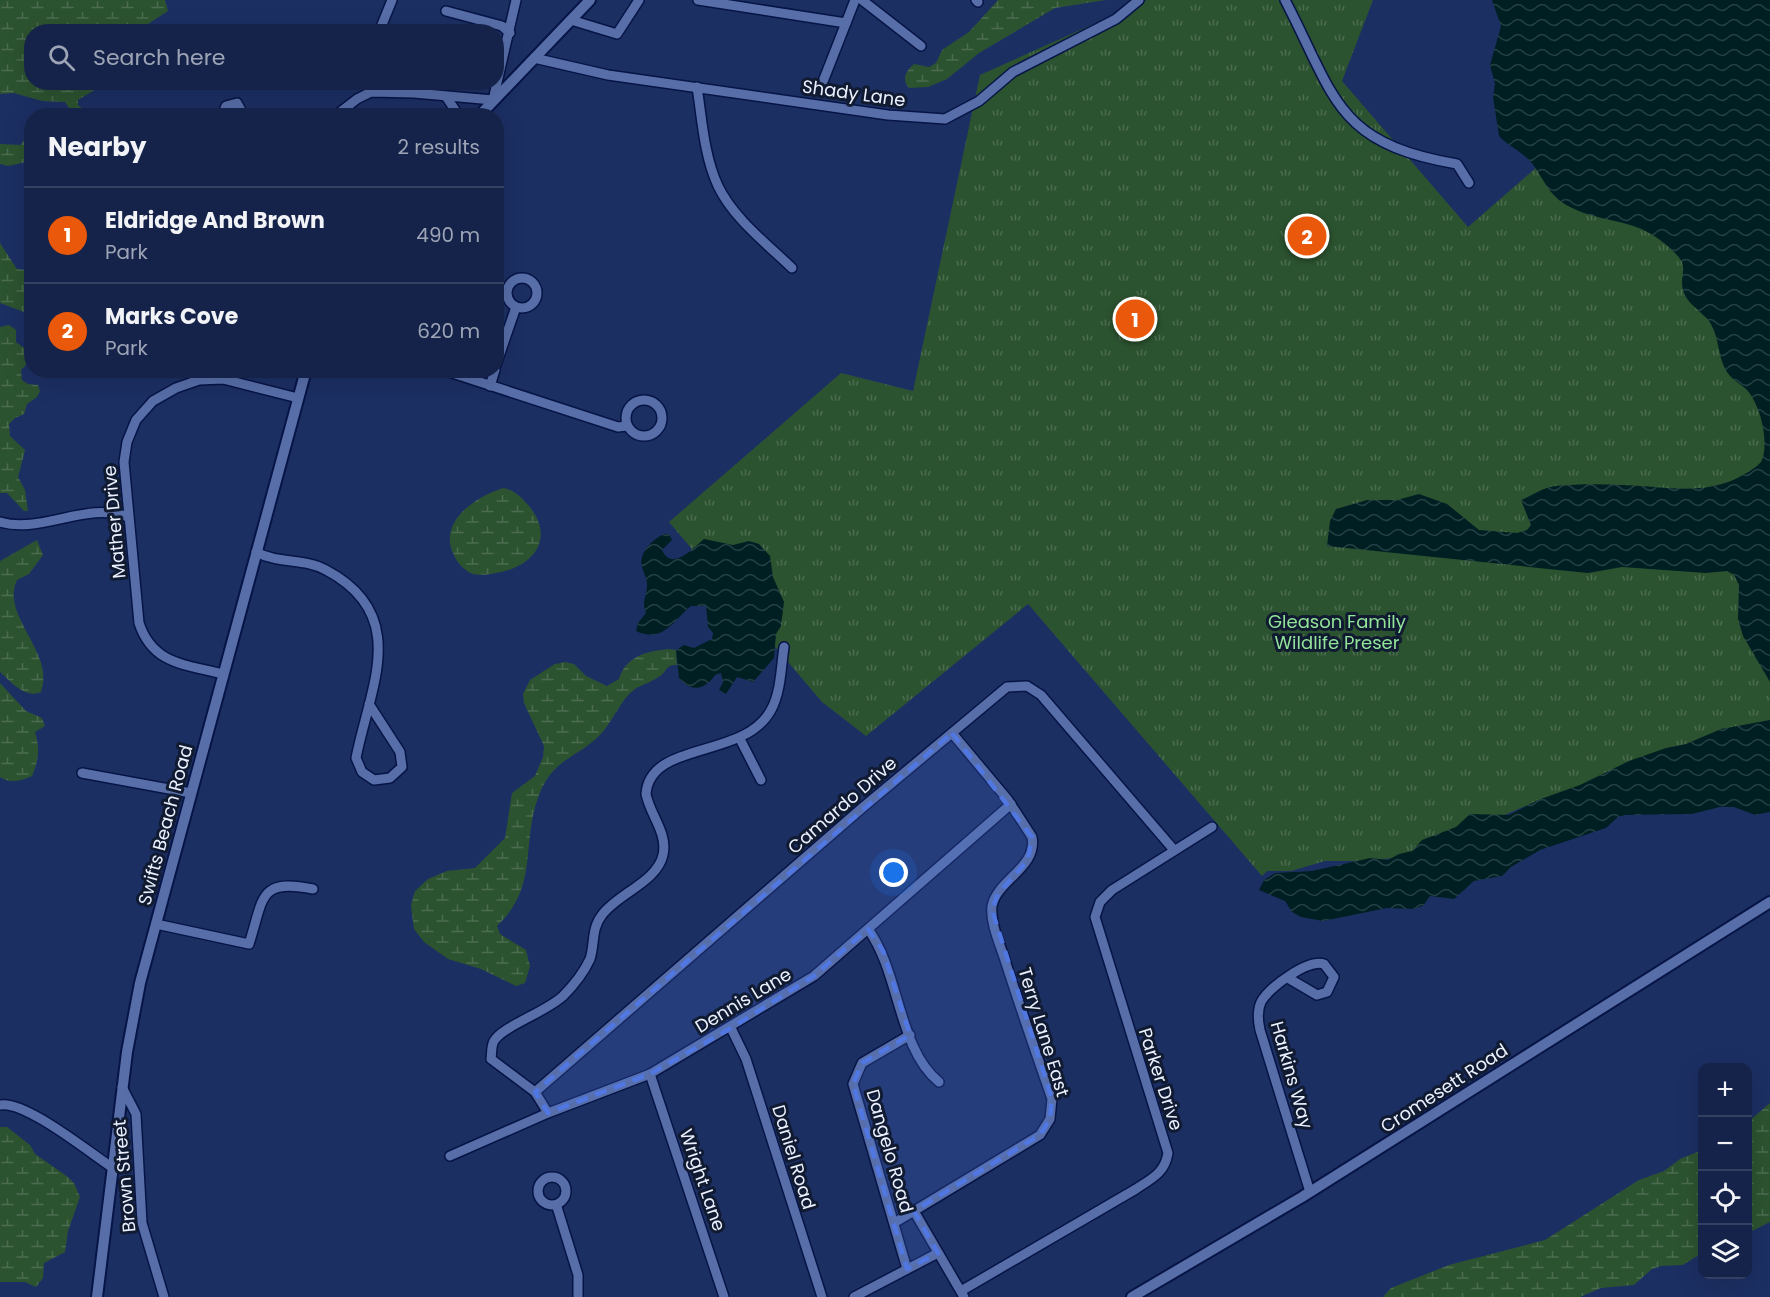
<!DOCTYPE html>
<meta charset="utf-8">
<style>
:root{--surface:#15234a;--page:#1e2b51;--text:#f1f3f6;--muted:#9da4b5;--line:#344062;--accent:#ea580c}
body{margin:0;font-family:Poppins,sans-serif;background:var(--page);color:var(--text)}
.controls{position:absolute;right:18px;bottom:18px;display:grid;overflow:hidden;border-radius:12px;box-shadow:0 6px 24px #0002}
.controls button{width:54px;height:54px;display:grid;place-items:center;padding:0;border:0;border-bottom:2px solid var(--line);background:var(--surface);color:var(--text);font:30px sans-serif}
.you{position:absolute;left:894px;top:873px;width:21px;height:21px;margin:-15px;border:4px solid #fff;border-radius:50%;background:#1a73e8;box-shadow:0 0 0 9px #1a73e833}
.badge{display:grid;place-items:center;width:39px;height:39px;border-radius:50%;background:var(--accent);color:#fff;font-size:20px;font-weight:700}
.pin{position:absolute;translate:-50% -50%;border:3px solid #fff;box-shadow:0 2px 6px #0006}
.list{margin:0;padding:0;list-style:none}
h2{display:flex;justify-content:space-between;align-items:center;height:78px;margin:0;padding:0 24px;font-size:26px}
h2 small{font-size:20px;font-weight:400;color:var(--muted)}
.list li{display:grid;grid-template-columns:39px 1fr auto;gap:18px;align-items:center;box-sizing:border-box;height:96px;padding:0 24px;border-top:2px solid var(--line)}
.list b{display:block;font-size:22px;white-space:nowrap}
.list p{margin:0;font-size:20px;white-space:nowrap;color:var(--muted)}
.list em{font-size:20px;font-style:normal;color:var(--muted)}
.icon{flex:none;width:33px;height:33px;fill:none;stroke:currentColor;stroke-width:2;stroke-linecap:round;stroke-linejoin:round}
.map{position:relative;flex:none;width:1770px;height:1297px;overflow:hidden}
.search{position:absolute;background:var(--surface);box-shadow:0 6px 24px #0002;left:24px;top:24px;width:480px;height:66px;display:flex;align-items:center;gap:15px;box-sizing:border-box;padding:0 21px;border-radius:24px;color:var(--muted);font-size:22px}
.panel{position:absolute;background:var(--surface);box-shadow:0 6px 24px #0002;left:24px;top:108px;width:480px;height:270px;border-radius:24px}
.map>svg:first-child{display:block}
.wetland{fill:url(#wetland-marsh)}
.park{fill:url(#park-tufts)}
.water{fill:url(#water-waves)}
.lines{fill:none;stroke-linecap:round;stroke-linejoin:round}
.minor-casing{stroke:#071446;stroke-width:12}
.tertiary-casing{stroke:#071446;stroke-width:14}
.minor{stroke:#576ea8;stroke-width:9}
.tertiary{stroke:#576ea8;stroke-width:10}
.marked{fill:#5077e2;fill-opacity:0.2;stroke:#5077e2;stroke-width:4.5;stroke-dasharray:12 8;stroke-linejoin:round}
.labels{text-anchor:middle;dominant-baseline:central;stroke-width:6;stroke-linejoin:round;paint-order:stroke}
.street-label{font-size:18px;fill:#ebf1fe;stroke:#101a31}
.park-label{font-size:18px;fill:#92e499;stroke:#101a31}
</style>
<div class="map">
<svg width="1770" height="1297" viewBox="0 0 1770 1297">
<defs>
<pattern id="wetland-marsh" width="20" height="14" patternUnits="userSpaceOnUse" patternTransform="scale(1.5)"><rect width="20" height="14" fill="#2c5330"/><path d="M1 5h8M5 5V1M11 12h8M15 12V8" fill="none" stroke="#4b6c4f"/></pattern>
<pattern id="park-tufts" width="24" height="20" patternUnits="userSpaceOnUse" patternTransform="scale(1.5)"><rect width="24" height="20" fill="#2c5330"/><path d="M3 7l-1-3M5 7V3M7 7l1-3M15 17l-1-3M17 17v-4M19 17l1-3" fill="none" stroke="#4b6c4f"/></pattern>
<pattern id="water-waves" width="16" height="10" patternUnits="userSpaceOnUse" patternTransform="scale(1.5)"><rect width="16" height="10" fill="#001f23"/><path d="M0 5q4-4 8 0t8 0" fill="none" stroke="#254044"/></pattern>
</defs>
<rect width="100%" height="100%" fill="#1c2f63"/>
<!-- wetland -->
<g class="wetland">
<polygon points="0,0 165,0 168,11 145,26 142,31 32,32 32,82 106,83 78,100 78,105 90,115 63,115 69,108 65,102 42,101 14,93 0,94"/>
<path d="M 998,0 L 1106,0 L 1055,8 L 979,53 L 947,79 L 928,87 L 909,88 C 901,79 906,71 914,64 L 929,67 L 936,63 L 942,50 L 969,32 Z"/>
<polygon points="31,128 31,161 8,166 0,164 0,144 21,145"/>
<polygon points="0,243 17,269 26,270 31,265 31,319 24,312 0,303"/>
<polygon points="9,325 16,330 16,342 31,353 31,360 21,370 22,380 28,384 38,385 40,391 37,397 27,404 24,414 15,418 9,424 10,436 25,450 18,477 25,490 28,511 24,511 7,493 0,493 0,327"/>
<path d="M 504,488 C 516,491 521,497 529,506 C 556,539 533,567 496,573 C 489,574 481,576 473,574 C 465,571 457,563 454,555 C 437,523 475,496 504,488 Z"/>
<path d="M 37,540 L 43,555 L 29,574 L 17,580 C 0,616 56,653 41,692 C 25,699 11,682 0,672 L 0,561 Z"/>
<path d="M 669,649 L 676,650 L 677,665 C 666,664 667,671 660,676 C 652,682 643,684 635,689 C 620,700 613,722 599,736 C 576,758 552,760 539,795 C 520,845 540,885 497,926 L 500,934 L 526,950 L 530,966 L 525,983 L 516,986 L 481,969 L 448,959 L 424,942 L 414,929 L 411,905 L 415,891 L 428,879 L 447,871 L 475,868 L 505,838 L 512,793 L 535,776 L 543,757 L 544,746 L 524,703 L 523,694 L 530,680 L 555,664 L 565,662 L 574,664 L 586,676 L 607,686 L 619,679 C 626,656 647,651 669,649 Z"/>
<path d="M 0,683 L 26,711 L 42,718 L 45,726 L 35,732 C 40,749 39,759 32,776 C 20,781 11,784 0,777 Z"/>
<polygon points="1770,1103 1770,1222 1748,1233 1748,1122"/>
<polygon points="0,1127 7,1127 30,1145 35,1154 68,1177 74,1183 80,1197 68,1231 65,1252 44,1263 43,1278 36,1287 25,1282 0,1282"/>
<polygon points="1702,1150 1702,1253 1683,1265 1661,1266 1652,1269 1634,1285 1601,1288 1580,1297 1383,1297 1391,1288 1449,1265 1545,1240 1639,1180 1664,1171 1680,1159"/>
</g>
<!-- park -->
<polygon class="park" points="1147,0 1373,0 1342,81 1468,227 1537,167 1770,138 1770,730 1535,802 1408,856 1370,861 1325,861 1291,871 1267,871 1262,876 1028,604 866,736 822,702 669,522 841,373 913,391 980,75"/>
<!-- water -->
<g class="water">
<path d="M 1492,0 L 1770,0 L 1770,682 L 1743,636 L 1738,619 L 1739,585 L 1734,575 L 1727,571 L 1706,573 L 1622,567 L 1588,573 L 1327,546 L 1330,521 L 1336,509 L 1367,500 L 1397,500 L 1419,494 L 1447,504 L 1479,530 L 1517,533 L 1527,530 L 1531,525 L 1521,500 C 1532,496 1544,487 1555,486 C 1577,484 1600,484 1623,485 C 1664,486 1705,497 1743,475 C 1748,472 1757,467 1761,462 C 1770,444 1761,406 1747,390 C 1741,384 1732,380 1727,372 C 1717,356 1720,337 1709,321 C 1702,312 1686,303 1683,290 C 1679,274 1690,268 1675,253 C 1637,214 1608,227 1568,206 C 1550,196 1545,182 1534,166 C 1525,153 1509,147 1499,136 L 1493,97 L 1495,84 L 1490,65 L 1501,26 Z"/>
<path d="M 664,534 L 669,534 L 672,540 L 662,550 C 672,572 693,548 704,539 L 733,545 L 749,541 L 759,544 L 770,556 L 773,577 L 784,602 L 781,626 L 776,634 L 774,658 L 753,682 L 737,677 L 726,694 L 719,690 L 723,682 L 721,673 L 715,675 C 705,690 691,693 679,678 L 676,650 L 684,645 L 694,648 L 712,639 L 713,633 L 708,627 L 706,606 L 691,606 C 674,619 664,644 636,631 L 638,623 L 646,613 C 641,602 647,596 647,585 C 647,578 644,574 642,567 C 638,553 653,539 664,534 Z"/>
<polygon points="1770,720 1770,812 1755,815 1734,807 1720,807 1692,814 1625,815 1618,817 1606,828 1540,850 1511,867 1502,876 1474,881 1454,899 1430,896 1423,906 1413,909 1387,908 1323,921 1301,917 1292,912 1285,901 1259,890 1264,880 1275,873 1312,871 1370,858 1388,860 1399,854 1412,851 1422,840 1456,827 1470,814 1509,815 1538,800 1580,785 1629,761 1666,748 1686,744 1721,729"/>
</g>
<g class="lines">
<defs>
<g id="minor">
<polyline points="698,0 846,23"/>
<polyline points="862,0 921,46"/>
<polyline points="976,0 978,2"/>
<path d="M 1285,0 C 1336,98 1335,143 1457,164 L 1469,183"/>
<polyline points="446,11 502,26 510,33"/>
<polyline points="571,20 617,34 639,0"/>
<polyline points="379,32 392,0"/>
<polyline points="534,58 608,75 888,115 945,119 979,101 1013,72 1116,19 1139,0"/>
<polyline points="822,84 855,0"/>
<path d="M 697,87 C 702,119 704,156 718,186 C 734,219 766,243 792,268"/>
<polyline points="447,98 459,116"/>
<polyline points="222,116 226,106 237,103 244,116"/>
<polyline points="335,116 357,99 371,92 414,93 493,100 516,0"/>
<circle cx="522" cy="293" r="15"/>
<polyline points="496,365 516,307"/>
<polyline points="443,370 618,427 627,426"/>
<polyline points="490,386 495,370"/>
<circle cx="644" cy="418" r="18"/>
<path d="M 0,522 C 42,534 87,501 128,517"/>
<path d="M 256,552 C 278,564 305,558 326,570 C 411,615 370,687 356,758 L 362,772 L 374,780 L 390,778 L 402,767 L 400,752 L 369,704"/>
<path d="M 223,674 C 185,664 153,665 139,623 L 124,462 L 127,442 L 136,420 L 153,401 L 176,388 L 199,380 L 223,379 L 298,398"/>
<path d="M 952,733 L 1008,800 L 1032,837 C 1038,867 997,880 992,906 C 990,923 1000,944 1005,960 C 1020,1007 1036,1053 1052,1099 L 1050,1119 L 1040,1135 L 914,1211 L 964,1297"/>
<polyline points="740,739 761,780"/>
<polyline points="82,773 191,793"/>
<path d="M 156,924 L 249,944 C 264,898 258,878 313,889"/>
<path d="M 868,929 C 900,973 898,1049 939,1082"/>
<path d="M 1288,978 L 1317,995 L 1327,992 L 1334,977 L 1324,964 C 1308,959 1269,987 1261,1002 C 1257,1011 1258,1021 1260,1030 L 1310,1192"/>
<polyline points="731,1028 746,1059 822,1297"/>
<polyline points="650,1074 724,1297"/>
<polyline points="122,1087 136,1114 142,1223 164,1297"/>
<path d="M 535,1092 L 491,1059 C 492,1053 491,1046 494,1041 C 503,1026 546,1012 563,996 C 573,986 584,972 590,959 C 595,944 591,929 602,915 C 617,894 657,882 663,855 C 668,833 650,815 646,794 C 650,740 744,760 771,710 C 781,692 781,667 784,647"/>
<path d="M 0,1105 C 25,1100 90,1153 113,1168"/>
<polyline points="548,1113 535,1092 862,808 1007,687 1027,686 1041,695 1174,850"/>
<polyline points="450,1156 548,1113 650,1074 814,976 1011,804"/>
<circle cx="552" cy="1191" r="14"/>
<polyline points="557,1207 578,1275 578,1297"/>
<polyline points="894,1223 914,1211"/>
<polyline points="907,1269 853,1084 862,1063 910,1035"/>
<path d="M 961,1291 L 1136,1189 C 1151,1179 1165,1173 1168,1153 L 1095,917 L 1100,902 L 1112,890 L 1212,827"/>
<polyline points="854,1297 938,1253"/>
</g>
<g id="tertiary">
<polyline points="479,116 590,0"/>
<polyline points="97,1297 127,1052 140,983 306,370"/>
<polyline points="1132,1297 1302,1197 1770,902"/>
</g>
</defs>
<!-- minor casing -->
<use href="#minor" class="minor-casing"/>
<!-- tertiary casing -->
<use href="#tertiary" class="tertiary-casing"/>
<!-- minor -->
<use href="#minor" class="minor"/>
<!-- tertiary -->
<use href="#tertiary" class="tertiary"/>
</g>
<!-- marked area -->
<path class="marked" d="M 952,733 L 1032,837 L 1028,860 L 998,894 L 992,910 L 1052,1099 L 1050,1119 L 1040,1135 L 914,1211 L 938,1253 L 907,1269 L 853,1084 L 862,1063 L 910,1035 L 883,951 L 868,929 L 814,976 L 731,1028 L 650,1074 L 548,1113 L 535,1092 Z"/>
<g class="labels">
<!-- street labels -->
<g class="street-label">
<text transform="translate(854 93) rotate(8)">Shady Lane</text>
<text transform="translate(114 522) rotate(-95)">Mather Drive</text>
<text transform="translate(842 805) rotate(-41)">Camardo Drive</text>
<text transform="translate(165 825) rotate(-75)">Swifts Beach Road</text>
<text transform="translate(743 1000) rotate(-31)">Dennis Lane</text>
<text transform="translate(1044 1032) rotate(73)">Terry Lane East</text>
<text transform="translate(1292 1075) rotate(74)">Harkins Way</text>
<text transform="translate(1161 1079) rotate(72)">Parker Drive</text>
<text transform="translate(1444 1088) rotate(-33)">Cromesett Road</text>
<text transform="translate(890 1151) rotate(74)">Dangelo Road</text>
<text transform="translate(794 1157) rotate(73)">Daniel Road</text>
<text transform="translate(124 1176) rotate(-95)">Brown Street</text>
<text transform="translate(703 1180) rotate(71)">Wright Lane</text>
</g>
<!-- park labels -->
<g class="park-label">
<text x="1337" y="621">Gleason Family<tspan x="1337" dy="21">Wildlife Preser</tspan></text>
</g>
</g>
</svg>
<div class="controls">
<button>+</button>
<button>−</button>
<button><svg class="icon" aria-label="locate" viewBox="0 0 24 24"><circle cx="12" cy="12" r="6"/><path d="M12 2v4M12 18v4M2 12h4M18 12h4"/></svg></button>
<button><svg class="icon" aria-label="layers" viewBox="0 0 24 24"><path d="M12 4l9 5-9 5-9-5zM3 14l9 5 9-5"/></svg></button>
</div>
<div class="you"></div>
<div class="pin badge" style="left:1135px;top:319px">1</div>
<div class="pin badge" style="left:1307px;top:236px">2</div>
<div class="search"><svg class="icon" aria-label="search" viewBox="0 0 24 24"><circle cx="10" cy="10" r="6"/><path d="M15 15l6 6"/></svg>Search here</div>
<section class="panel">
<h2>Nearby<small>2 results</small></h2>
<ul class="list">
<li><span class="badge">1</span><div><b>Eldridge And Brown</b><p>Park</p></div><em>490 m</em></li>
<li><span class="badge">2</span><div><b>Marks Cove</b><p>Park</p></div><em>620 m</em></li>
</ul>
</section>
</div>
